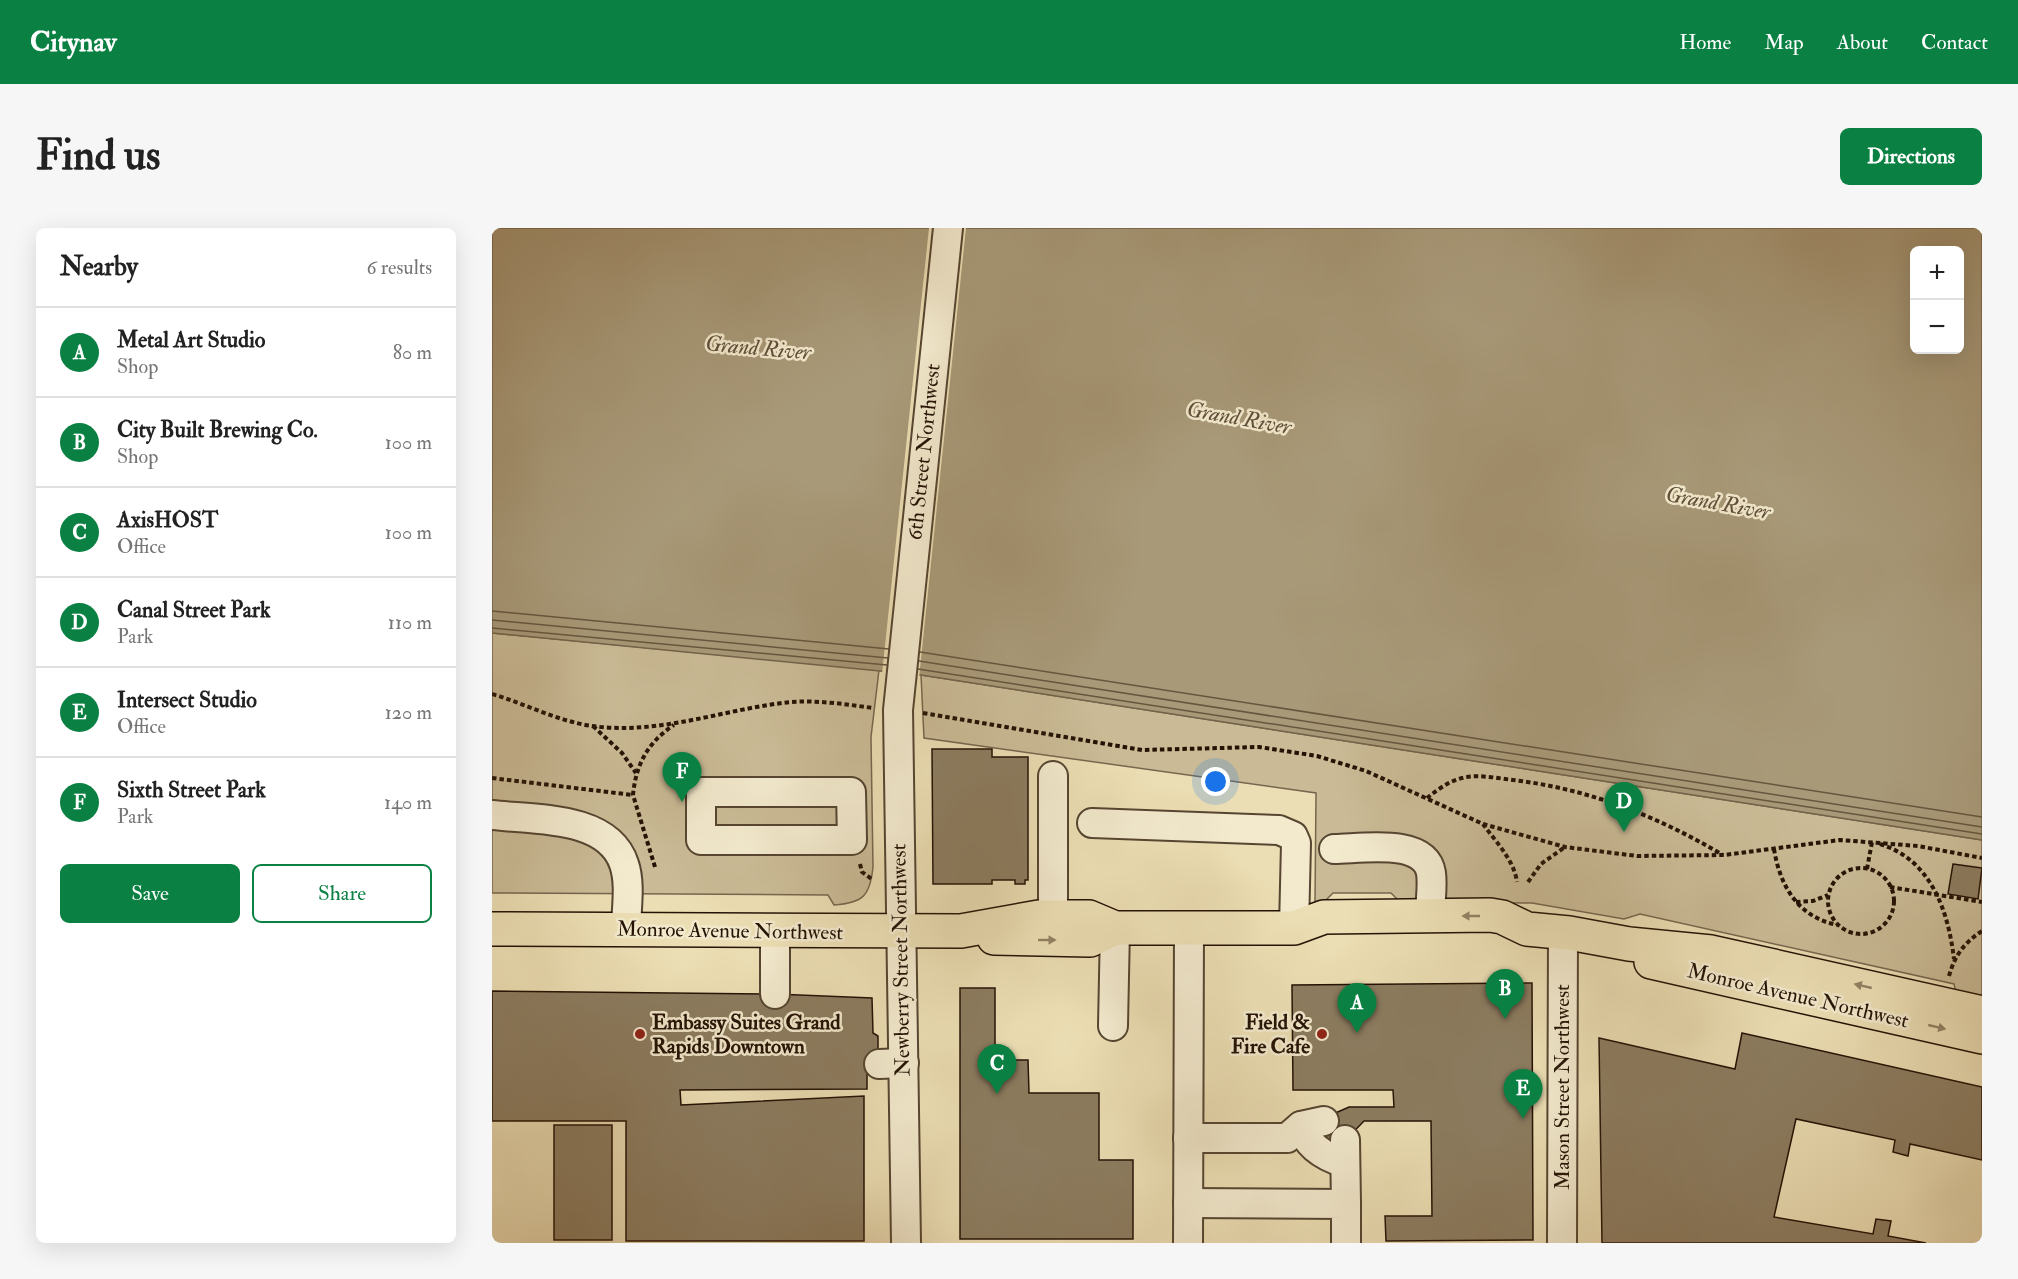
<!DOCTYPE html>
<meta charset="utf-8">
<style>
:root{--surface:#fff;--page:#f6f6f6;--text:#222;--muted:#767676;--line:#e0e0e0;--accent:#0b8043}
body{margin:0;font-family:"IM FELL Double Pica",serif;background:var(--page);color:var(--text)}
.controls{position:absolute;right:18px;top:18px;display:grid;overflow:hidden;border-radius:9px;box-shadow:0 6px 24px #0002}
.controls button{width:54px;height:54px;display:grid;place-items:center;padding:0;border:0;border-bottom:2px solid var(--line);background:var(--surface);color:var(--text);font:30px sans-serif}
.you{position:absolute;left:724px;top:554px;width:21px;height:21px;margin:-15px;border:4px solid #fff;border-radius:50%;background:#1a73e8;box-shadow:0 0 0 9px #1a73e833}
.badge{display:grid;place-items:center;width:39px;height:39px;border-radius:50%;background:var(--accent);color:#fff;font-size:20px;font-weight:700}
.pin{position:absolute;translate:-50% -50px;filter:drop-shadow(0 2px 3px #0008)}
.pin::after{content:'';position:absolute;top:32px;width:21px;height:18px;background:inherit;clip-path:polygon(0 0,100% 0,50% 100%)}
.list{margin:0;padding:0;list-style:none}
h2{display:flex;justify-content:space-between;align-items:center;height:78px;margin:0;padding:0 24px;font-size:26px}
h2 small{font-size:20px;font-weight:400;color:var(--muted)}
.list li{display:grid;grid-template-columns:39px 1fr auto;gap:18px;align-items:center;box-sizing:border-box;height:90px;padding:0 24px;border-top:2px solid var(--line)}
.list b{display:block;font-size:22px;white-space:nowrap}
.list p{margin:0;font-size:20px;white-space:nowrap;color:var(--muted)}
.list em{font-size:20px;font-style:normal;color:var(--muted)}
.actions{display:flex;gap:12px;padding:18px 24px}
.actions a{flex:1;padding:14px 0;border:2px solid var(--accent);border-radius:9px;text-align:center;font-size:21px;color:var(--accent)}
.actions .main{background:var(--accent);color:#fff}
.map{position:relative;flex:none;width:1490px;height:1015px;overflow:hidden;border-radius:9px}
header{display:flex;align-items:center;gap:36px;box-sizing:border-box;height:84px;padding:0 30px;background:var(--accent);color:#fff}
header strong{font-size:28px}
nav{display:flex;gap:33px;margin-inline-start:auto;font-size:21px}
.intro{display:flex;align-items:center;justify-content:space-between;box-sizing:border-box;height:144px;padding:0 36px}
h1{margin:0;font-size:42px}
.button{padding:15px 27px;border-radius:9px;background:var(--accent);color:#fff;font-size:21px;font-weight:700}
main{display:flex;gap:36px;padding:0 36px}
aside{flex:1;background:var(--surface);border-radius:9px;box-shadow:0 6px 24px #0002}
.map>svg:first-child{display:block}
.green{fill:#cabb96;stroke:#77664e;stroke-width:1.5}
.water{fill:#a89978;stroke:#73634a;stroke-width:1.5;fill-rule:evenodd}
.pier{fill:#ecdeb4}
.lines{fill:none;stroke-linecap:round;stroke-linejoin:round}
.shore{stroke:#66563e;stroke-width:1.5}
.building{fill:#8c7c60;stroke:#241205;stroke-width:1.5}
.minor-casing{stroke:#564531;stroke-width:32}
.major-casing{stroke:#241205;stroke-width:36}
.path{stroke:#241205;stroke-width:4;stroke-dasharray:4.5 3;stroke-linecap:butt}
.minor{stroke:#f3eace;stroke-width:28}
.major{stroke:#ecdeb4;stroke-width:33}
.oneway{fill:#928265}
.poi-dot{fill:#8f2418;stroke:#f3eace;stroke-width:2}
.labels{text-anchor:middle;dominant-baseline:central;stroke-width:5;stroke-linejoin:round;paint-order:stroke}
.street-label{font-size:21px;fill:#241205;stroke:#f3eace}
.poi-label{font-size:21px;font-weight:bold;fill:#241205;stroke:#f3eace;text-anchor:start}
.water-label{font-size:22px;font-style:italic;fill:#5f4f39;stroke:#f3eace}
</style>
<header>
<strong>Citynav</strong>
<nav><a>Home</a><a>Map</a><a>About</a><a>Contact</a></nav>
</header>
<div class="intro"><h1>Find us</h1><a class="button">Directions</a></div>
<main>
<aside>
<h2>Nearby<small>6 results</small></h2>
<ul class="list">
<li><span class="badge">A</span><div><b>Metal Art Studio</b><p>Shop</p></div><em>80 m</em></li>
<li><span class="badge">B</span><div><b>City Built Brewing Co.</b><p>Shop</p></div><em>100 m</em></li>
<li><span class="badge">C</span><div><b>AxisHOST</b><p>Office</p></div><em>100 m</em></li>
<li><span class="badge">D</span><div><b>Canal Street Park</b><p>Park</p></div><em>110 m</em></li>
<li><span class="badge">E</span><div><b>Intersect Studio</b><p>Office</p></div><em>120 m</em></li>
<li><span class="badge">F</span><div><b>Sixth Street Park</b><p>Park</p></div><em>140 m</em></li>
</ul>
<div class="actions"><a class="main">Save</a><a>Share</a></div>
</aside>
<div class="map">
<svg width="1490" height="1015" viewBox="0 0 1490 1015">
<rect width="100%" height="100%" fill="#ecdeb4"/>
<filter id="stains"><feTurbulence type="fractalNoise" baseFrequency=".00333" numOctaves="4"/><feColorMatrix values="0 0 0 0 .2 0 0 0 0 .09 0 0 0 0 .02 0 0 0 .5 -.17"/></filter>
<radialGradient id="worn" r=".72"><stop offset=".6" stop-color="#630" stop-opacity="0"/><stop offset="1" stop-color="#630" stop-opacity=".3"/></radialGradient>
<!-- green -->
<g class="green">
<path d="M 0,405 L 387,442 L 379,509 L 381,639 C 378,668 371,675 342,677 L 336,667 L 0,665 Z"/>
<polygon points="429,447 1490,612 1490,771 1464,765 1462,756 1148,686 1132,691 1040,675 908,674 899,665 841,665 831,675 823,675 824,565 432,510"/>
</g>
<!-- water -->
<path class="water" d="M 0,0 L 1490,0 L 1490,612 L 429,447 L 0,405 ZM 1422,22 L 1468,22 L 1468,122 L 1422,122 Z"/>
<!-- pier -->
<polygon class="pier" points="437,0 474,0 427,450 390,446"/>
<g class="lines">
<!-- shore -->
<g class="shore">
<polyline points="0,383 397,421"/>
<polyline points="0,392 396,430"/>
<polyline points="0,400 395,437"/>
<polyline points="428,424 1490,589"/>
<polyline points="427,433 1490,599"/>
<polyline points="426,441 1490,606"/>
</g>
</g>
<!-- building -->
<g class="building">
<polygon points="440,521 500,521 500,529 536,529 536,652 533,652 533,656 523,656 523,652 500,652 500,656 441,656"/>
<polygon points="1461,636 1490,640 1486,671 1456,666"/>
<polygon points="1040,755 1041,1012 894,1013 893,988 940,988 939,893 872,893 842,924 822,904 839,887 857,879 902,879 901,862 801,862 800,757"/>
<polygon points="468,760 503,760 503,832 536,832 537,865 607,865 607,932 641,932 641,1011 468,1011"/>
<polygon points="0,763 283,766 380,770 381,805 386,808 386,845 375,846 375,861 188,862 189,877 372,868 372,1013 134,1013 134,893 0,893"/>
<polygon points="1250,805 1490,859 1490,932 1418,916 1416,928 1401,924 1403,912 1304,891 1282,989 1381,1006 1384,991 1399,993 1396,1008 1434,1015 1110,1015 1107,810 1243,841"/>
<rect x="62" y="897" width="58" height="115"/>
</g>
<g class="lines">
<defs>
<g id="minor">
<polyline points="561,548 561,689"/>
<polygon points="209,564 359,564 360,612 209,612"/>
<path d="M 0,587 C 41,592 116,587 132,636 C 139,656 134,682 134,702"/>
<polyline points="600,595 787,602 801,608 804,615 802,700"/>
<path d="M 842,621 C 868,621 933,609 939,645 C 941,658 938,674 938,688"/>
<polyline points="283,703 283,766"/>
<polyline points="621,798 623,700"/>
<polyline points="387,836 412,835"/>
<path d="M 809,898 C 815,918 833,929 853,935"/>
<polyline points="696,910 795,910 809,898 832,893"/>
<polyline points="853,912 854,976"/>
<polyline points="696,975 854,976 854,1015"/>
<polyline points="414,1015 406,482 456,0"/>
<polyline points="696,1015 697,700"/>
<polyline points="1070,1015 1071,704"/>
</g>
<g id="major">
<polyline points="0,701 469,703 547,689 597,689 623,700 802,700 832,689 998,687 1010,689 1035,701 1077,705 1137,716 1219,724 1490,785"/>
<polyline points="502,710 598,712 623,700"/>
<polyline points="1159,734 1490,809"/>
</g>
</defs>
<!-- minor casing -->
<use href="#minor" class="minor-casing"/>
<!-- major casing -->
<use href="#major" class="major-casing"/>
<!-- path -->
<g class="path">
<path d="M 0,466 C 34,476 65,493 100,498 C 165,507 227,483 290,475 C 320,471 352,476 381,480"/>
<polyline points="431,485 650,522 767,519 825,528 874,543 991,596 1073,619 1145,628 1232,627 1348,612 1426,618 1490,630"/>
<polyline points="101,498 130,525 144,545"/>
<polyline points="0,550 141,567"/>
<path d="M 935,570 C 945,562 957,553 970,550 C 986,546 1004,550 1021,552 C 1097,561 1165,588 1231,627"/>
<path d="M 991,596 C 1004,614 1022,632 1025,654"/>
<path d="M 1388,616 C 1439,632 1456,682 1462,731"/>
<path d="M 1282,621 C 1288,658 1306,689 1345,697"/>
<polyline points="368,636 370,644 381,652"/>
<path d="M 163,639 L 141,567 C 144,536 156,514 182,497"/>
<circle cx="1369" cy="673" r="33"/>
<polyline points="1375,641 1380,614"/>
<polyline points="1036,654 1049,636 1073,619"/>
<polyline points="1398,659 1490,674"/>
<polyline points="1304,674 1321,673 1336,667"/>
<path d="M 1457,748 C 1463,727 1472,715 1490,703"/>
</g>
<!-- minor -->
<use href="#minor" class="minor"/>
<!-- major -->
<use href="#major" class="major"/>
</g>
<!-- one-way arrows -->
<defs><path id="oneway-solid" d="M-6-.8H1V-3.2L6.5 0L1 3.2V.8H-6Z" transform="scale(1.5)"/></defs>
<g class="oneway">
<use href="#oneway-solid" transform="translate(979 688) rotate(180)"/>
<use href="#oneway-solid" transform="translate(555 712)"/>
<use href="#oneway-solid" transform="translate(1371 758) rotate(-167)"/>
<use href="#oneway-solid" transform="translate(1445 799) rotate(13)"/>
</g>
<!-- markers -->
<g class="poi-dot">
<circle cx="148" cy="806" r="6"/>
<circle cx="830" cy="806" r="6"/>
</g>
<g class="labels">
<!-- street labels -->
<g class="street-label">
<text transform="translate(432 224) rotate(-84)">6th Street Northwest</text>
<text transform="translate(238 703) rotate(1)">Monroe Avenue Northwest</text>
<text transform="translate(409 732) rotate(-91)">Newberry Street Northwest</text>
<text transform="translate(1306 768) rotate(13)">Monroe Avenue Northwest</text>
<text transform="translate(1070 859) rotate(-90)">Mason Street Northwest</text>
</g>
<!-- poi labels -->
<g class="poi-label">
<text x="160" y="794">Embassy Suites Grand<tspan x="160" dy="24">Rapids Downtown</tspan></text>
<text x="818" y="794" text-anchor="end">Field &amp;<tspan x="818" dy="24">Fire Cafe</tspan></text>
</g>
<!-- water labels -->
<g class="water-label">
<text transform="translate(266 120) rotate(5)">Grand River</text>
<text transform="translate(747 190) rotate(10)">Grand River</text>
<text transform="translate(1226 275) rotate(10)">Grand River</text>
</g>
</g>
<rect width="100%" height="100%" filter="url(#stains)"/>
<rect width="100%" height="100%" fill="url(#worn)"/>
</svg>
<div class="controls">
<button>+</button>
<button>−</button>
</div>
<div class="you"></div>
<div class="pin badge" style="left:865px;top:805px">A</div>
<div class="pin badge" style="left:1013px;top:791px">B</div>
<div class="pin badge" style="left:505px;top:866px">C</div>
<div class="pin badge" style="left:1132px;top:604px">D</div>
<div class="pin badge" style="left:1031px;top:891px">E</div>
<div class="pin badge" style="left:190px;top:574px">F</div>
</div>
</main>
